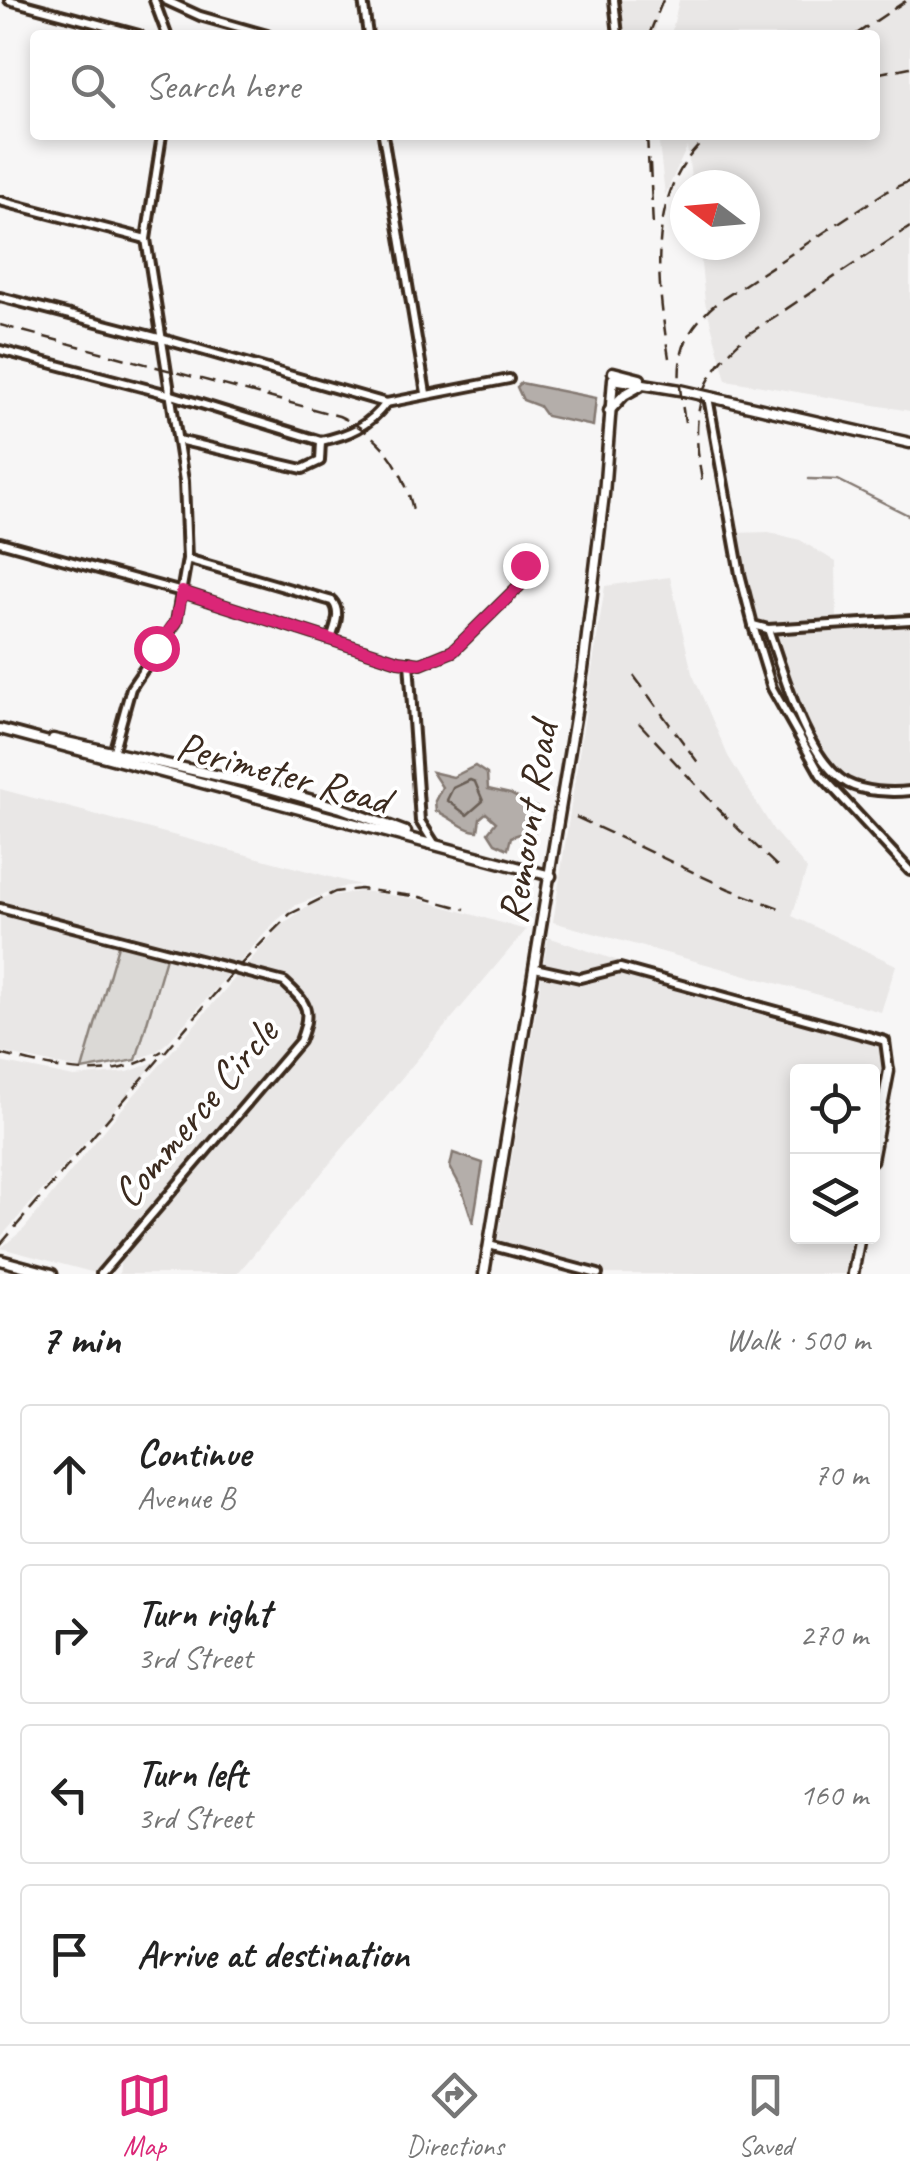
<!DOCTYPE html>
<meta charset="utf-8">
<style>
:root{--surface:#fff;--page:#f2f2f2;--text:#222;--muted:#767676;--line:#e0e0e0;--accent:#db2777}
body{margin:0;font-family:Caveat,sans-serif;background:var(--page);color:var(--text)}
.controls{position:absolute;right:30px;bottom:30px;display:grid;overflow:hidden;border-radius:10px;box-shadow:0 5px 15px #0003}
.controls button{width:90px;height:90px;display:grid;place-items:center;padding:0;border:0;border-bottom:2px solid var(--line);background:var(--surface);color:var(--text);font:50px sans-serif}
.compass{position:absolute;left:670px;top:170px;width:90px;height:90px;border-radius:50%;background:var(--surface);box-shadow:0 5px 15px #0003;rotate:286deg}
.stop{position:absolute;width:30px;height:30px;margin:-22px;border:8px solid #db2777;border-radius:50%;background:#fff}
.stop.end{background:#db2777;border-color:#fff;box-shadow:0 2px 10px #0008}
.list{margin:0;padding:0;list-style:none}
h2{display:flex;justify-content:space-between;align-items:center;height:130px;margin:0;padding:0 40px;font-size:42px}
h2 small{font-size:32px;font-weight:400;color:var(--muted)}
.list li{display:grid;grid-template-columns:65px 1fr auto;gap:30px;align-items:center;box-sizing:border-box;height:140px;margin:0 20px 20px;padding:0 20px;border:2px solid var(--line);border-radius:10px}
.list b{display:block;font-size:38px;white-space:nowrap}
.list p{margin:0;font-size:32px;white-space:nowrap;color:var(--muted)}
.list em{font-size:32px;font-style:normal;color:var(--muted)}
.icon{flex:none;width:55px;height:55px;fill:none;stroke:currentColor;stroke-width:2;stroke-linecap:round;stroke-linejoin:round}
.map{position:relative;flex:none;width:910px;height:1274px;overflow:hidden}
.search{position:absolute;background:var(--surface);box-shadow:0 5px 15px #0003;left:30px;right:30px;top:30px;height:110px;display:flex;align-items:center;gap:25px;box-sizing:border-box;padding:0 35px;border-radius:10px;color:var(--muted);font-size:38px}
.sheet{height:770px;background:var(--surface)}
nav{display:flex;justify-content:space-around;align-items:center;box-sizing:border-box;height:140px;border-top:2px solid var(--line);background:var(--surface);font-size:28px;color:var(--muted)}
nav a{display:grid;justify-items:center;gap:5px}
nav .on{color:var(--accent)}
.map>svg:first-child{display:block}
.built{fill:#e9e7e6}
.green{fill:#dbd9d6;stroke:#8b827a;stroke-width:2.5}
.water{fill:#b4aeaa;stroke:#847972;stroke-width:2.5}
.lines{fill:none;stroke-linecap:round;stroke-linejoin:round}
.shore{stroke:#6b5f56;stroke-width:2.5}
.stream{stroke:#847972;stroke-width:2.5}
.minor-casing{stroke:#3b2a1e;stroke-width:14}
.tertiary-casing{stroke:#3b2a1e;stroke-width:15}
.secondary-casing{stroke:#3b2a1e;stroke-width:15}
.minor{stroke:#fff;stroke-width:6}
.tertiary{stroke:#fff;stroke-width:8}
.secondary{stroke:#fff;stroke-width:8}
.rail{stroke:#3b2a1e;stroke-width:2.5;stroke-dasharray:15 8;stroke-linecap:butt}
.route{stroke:#db2777;stroke-width:12}
.labels{text-anchor:middle;dominant-baseline:central;stroke-width:8;stroke-linejoin:round;paint-order:stroke}
.street-label{font-size:42px;fill:#3b2a1e;stroke:#fff}
</style>
<div class="map">
<svg width="910" height="1274" viewBox="0 0 910 1274">
<rect width="100%" height="100%" fill="#f7f6f6"/>
<filter id="ink" filterUnits="userSpaceOnUse"><feTurbulence type="fractalNoise" baseFrequency=".01" numOctaves="2"/><feDisplacementMap in="SourceGraphic" scale="20" xChannelSelector="R" yChannelSelector="G"/><feConvolveMatrix kernelMatrix="1 2 1 2 8 2 1 2 1" color-interpolation-filters="sRGB"/></filter>
<g filter="url(#ink)">
<!-- built -->
<g class="built">
<polygon points="618,0 662,0 654,35 623,35"/>
<polygon points="679,0 910,0 910,411 726,380 705,302 699,245 745,245 745,185 692,185 687,147 665,195 658,135 875,135 875,35 671,35"/>
<polygon points="769,532 800,540 836,562 837,624 910,620 910,791 868,789 821,775 772,688 753,625 733,533"/>
<polygon points="670,577 692,673 728,756 774,831 807,869 792,916 896,965 881,1012 553,922 605,586"/>
<polygon points="0,789 360,885 346,886 296,905 275,922 170,1040 156,1052 136,1060 168,952 119,940 82,1070 0,1052"/>
<polygon points="362,891 418,899 526,930 237,1274 119,1274 122,1251 99,1274 1,1248 24,1229 116,1116 279,927 306,907 329,896"/>
<polygon points="548,937 718,995 885,1041 889,1055 873,1160 872,1072 798,1072 798,1236 860,1237 854,1274 598,1274 497,1247"/>
<polygon points="157,1061 0,1238 0,1062 74,1077 128,1072"/>
</g>
<!-- green -->
<polygon class="green" points="119,942 167,954 136,1060 82,1070"/>
<!-- water -->
<g class="water">
<polygon points="521,383 596,398 593,426 546,416 539,406 523,400 517,387"/>
<path d="M 475,766 L 487,774 L 488,789 L 510,794 L 539,809 L 535,815 L 534,835 L 525,832 L 511,837 L 508,849 L 495,843 L 488,832 L 496,822 L 486,813 L 480,818 L 478,831 C 464,831 450,816 436,811 L 435,801 L 442,787 L 432,772 L 453,777 Z"/>
<polygon points="453,1153 483,1163 473,1223 462,1189 450,1167"/>
</g>
<g class="lines">
<!-- shore -->
<polygon class="shore" points="470,780 475,782 483,801 467,815 447,800 453,788"/>
<!-- stream -->
<polyline class="stream" points="809,479 838,480 910,516"/>
<defs>
<g id="minor">
<polyline points="9,0 139,35"/>
<polyline points="154,0 167,35"/>
<polyline points="165,0 200,16 267,35"/>
<polyline points="363,0 368,35"/>
<polyline points="614,0 618,35"/>
<polyline points="383,135 426,393"/>
<polyline points="0,201 146,239"/>
<polyline points="0,297 163,339 386,403 509,379"/>
<path d="M 0,350 L 172,395 L 321,441 C 349,435 369,426 386,403"/>
<path d="M 708,397 L 740,574 L 753,625 L 768,629 C 783,671 806,760 847,783 C 864,792 891,793 910,791"/>
<polyline points="178,440 303,469 320,461 321,441"/>
<polyline points="0,542 182,592 398,661 421,664 453,651 519,586 525,565"/>
<path d="M 187,559 L 332,601 C 342,612 335,626 331,639"/>
<polyline points="753,626 772,688 821,775 910,871"/>
<polyline points="768,629 910,620"/>
<polyline points="409,662 420,821 434,843"/>
<polyline points="113,753 131,688 176,622 187,559 184,481 146,239 162,135"/>
<path d="M 0,908 L 284,982 C 308,1004 312,1010 300,1041 L 101,1274"/>
<polyline points="535,968 580,978 620,968 875,1038 885,1041 889,1071"/>
<polyline points="489,1245 598,1274"/>
</g>
<g id="tertiary">
<polyline points="0,729 551,876"/>
<polyline points="53,739 251,783 341,808 406,832"/>
<polyline points="872,1160 889,1071"/>
<polyline points="853,1274 860,1236"/>
</g>
<g id="secondary">
<polyline points="613,372 640,379"/>
<polyline points="609,411 624,395 640,386"/>
<polyline points="0,1260 52,1274"/>
<polyline points="484,1274 583,669 604,494 613,379 680,390 910,443"/>
</g>
</defs>
<!-- minor casing -->
<use href="#minor" class="minor-casing"/>
<!-- tertiary casing -->
<use href="#tertiary" class="tertiary-casing"/>
<!-- secondary casing -->
<use href="#secondary" class="secondary-casing"/>
<!-- minor -->
<use href="#minor" class="minor"/>
<!-- tertiary -->
<use href="#tertiary" class="tertiary"/>
<!-- secondary -->
<use href="#secondary" class="secondary"/>
<!-- rail -->
<g class="rail">
<polyline points="649,35 663,0"/>
<polyline points="855,35 907,0"/>
<polyline points="875,74 910,67"/>
<polyline points="647,135 649,175"/>
<polyline points="650,163 653,228"/>
<path d="M 0,325 L 339,416 C 381,435 403,466 413,510"/>
<path d="M 669,358 C 657,283 644,190 710,135"/>
<path d="M 685,422 C 676,369 673,339 718,302 L 887,191 L 910,181"/>
<path d="M 702,480 C 691,418 695,379 747,335 L 910,227"/>
<polyline points="634,676 699,764"/>
<polyline points="639,723 722,813 781,870"/>
<polyline points="576,817 729,889 779,908"/>
<path d="M 0,1054 C 57,1069 108,1085 162,1051"/>
<polyline points="0,1245 236,969 290,914 335,892 360,889 420,897 465,909"/>
</g>
</g>
</g>
<g class="lines" filter="url(#ink)">
<!-- route -->
<polyline class="route" points="156,648 176,622 182,592 398,661 421,664 453,651 519,586 525,565"/>
</g>
<g class="labels">
<!-- street labels -->
<g class="street-label">
<text transform="translate(283 773) rotate(15)">Perimeter Road</text>
<text transform="translate(528 823) rotate(-81)">Remount Road</text>
<text transform="translate(195 1113) rotate(-50)">Commerce Circle</text>
</g>
</g>
</svg>
<div class="controls">
<button><svg class="icon" aria-label="locate" viewBox="0 0 24 24"><circle cx="12" cy="12" r="6"/><path d="M12 2v4M12 18v4M2 12h4M18 12h4"/></svg></button>
<button><svg class="icon" aria-label="layers" viewBox="0 0 24 24"><path d="M12 4l9 5-9 5-9-5zM3 14l9 5 9-5"/></svg></button>
</div>
<svg class="compass" viewBox="-18 -18 36 36"><path d="M0-13l5 13h-10z" fill="#e53935"/><path d="M0 13l5-13h-10z" fill="#767676"/></svg>
<div class="stop" style="left:156px;top:648px"></div>
<div class="stop end" style="left:525px;top:565px"></div>
<div class="search"><svg class="icon" aria-label="search" viewBox="0 0 24 24"><circle cx="10" cy="10" r="6"/><path d="M15 15l6 6"/></svg>Search here</div>
</div>
<section class="sheet">
<h2>7 min<small>Walk · 500 m</small></h2>
<ul class="list">
<li><svg class="icon" aria-label="ahead" viewBox="0 0 24 24"><path d="M12 20V5M6 11l6-6 6 6"/></svg><div><b>Continue</b><p>Avenue B</p></div><em>70 m</em></li>
<li><svg class="icon" aria-label="right" viewBox="0 0 24 24"><path d="M7 20v-9h11M14 6l5 5-5 5"/></svg><div><b>Turn right</b><p>3rd Street</p></div><em>270 m</em></li>
<li><svg class="icon" aria-label="left" viewBox="0 0 24 24"><path d="M17 20v-9H6M10 6l-5 5 5 5"/></svg><div><b>Turn left</b><p>3rd Street</p></div><em>160 m</em></li>
<li><svg class="icon" aria-label="arrive" viewBox="0 0 24 24"><path d="M6 21V4h12l-3 4 3 4H6"/></svg><div><b>Arrive at destination</b></div></li>
</ul>
</section>
<nav>
<a class="on"><svg class="icon" aria-label="map" viewBox="0 0 24 24"><path d="M3 6l6-2 6 2 6-2v14l-6 2-6-2-6 2zM9 4v14M15 6v14"/></svg>Map</a>
<a><svg class="icon" aria-label="directions" viewBox="0 0 24 24"><path d="M12 3l9 9-9 9-9-9zM9 14v-3h6M13 9l2 2-2 2"/></svg>Directions</a>
<a><svg class="icon" aria-label="saved" viewBox="0 0 24 24"><path d="M7 4h10v16l-5-4-5 4z"/></svg>Saved</a>
</nav>
